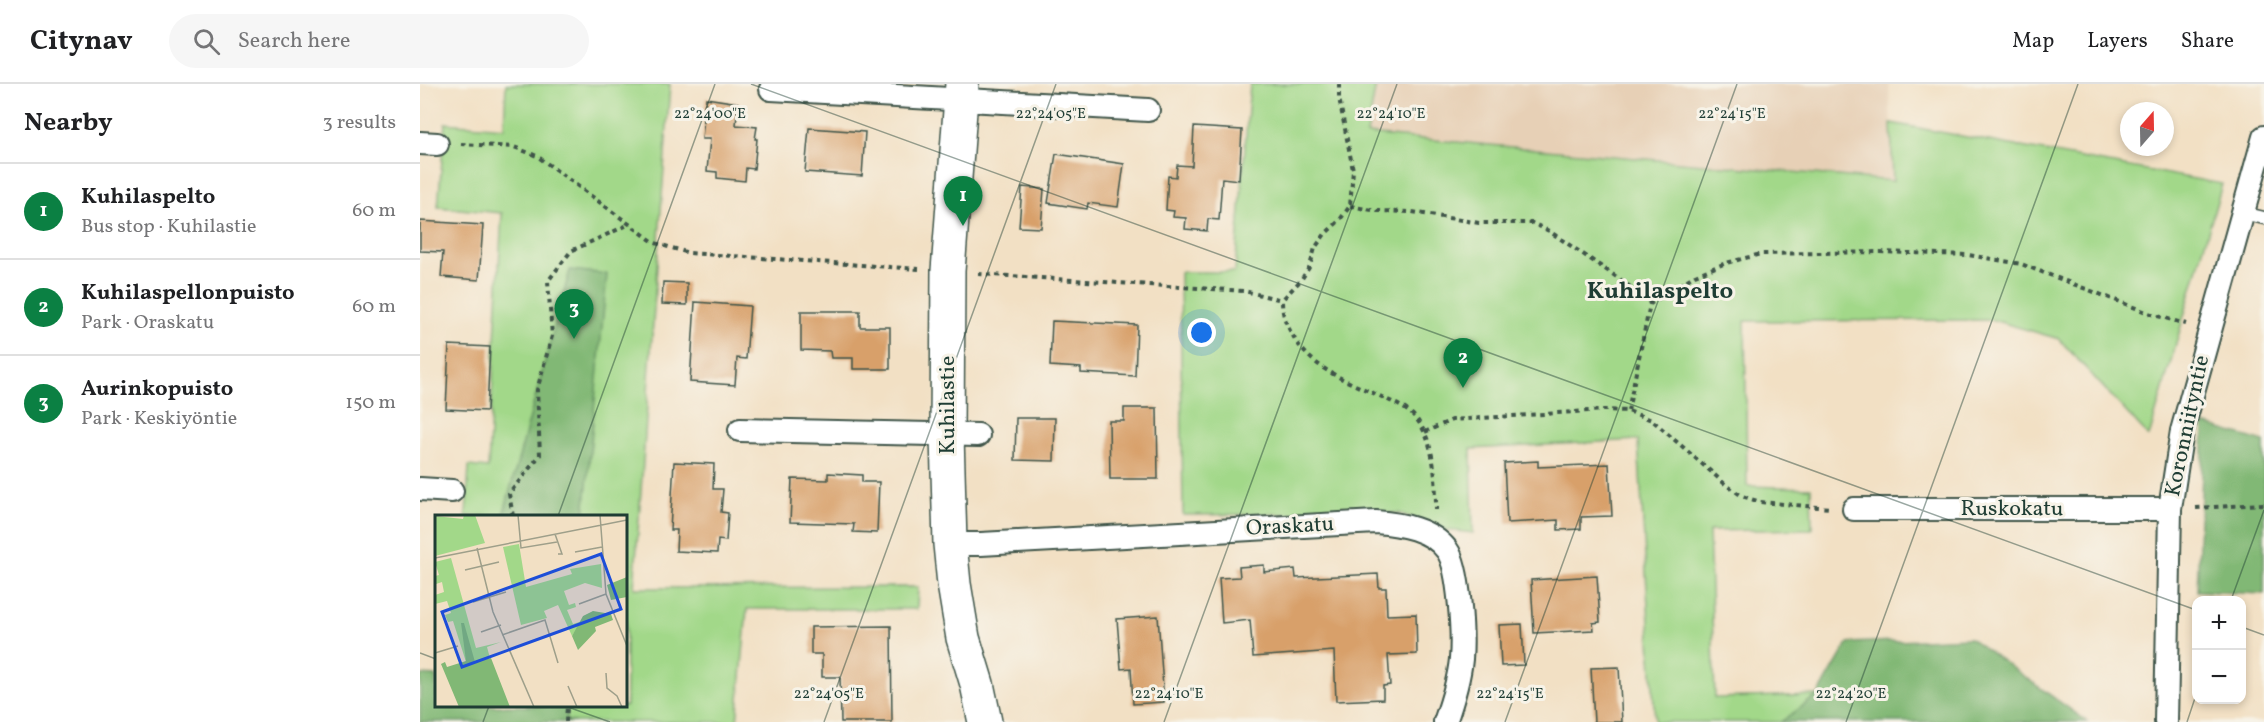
<!DOCTYPE html>
<meta charset="utf-8">
<style>
:root{--surface:#fff;--page:#f6f6f6;--text:#202124;--muted:#757577;--line:#e0e0e0;--accent:#0b8043}
body{margin:0;font-family:Vollkorn,serif;background:var(--page);color:var(--text)}
.controls{position:absolute;right:18px;bottom:18px;display:grid;overflow:hidden;border-radius:12px;box-shadow:0 3px 9px #0003}
.controls button{width:54px;height:54px;display:grid;place-items:center;padding:0;border:0;border-bottom:2px solid var(--line);background:var(--surface);color:var(--text);font:30px sans-serif}
.compass{position:absolute;left:1700px;top:18px;width:54px;height:54px;border-radius:50%;background:var(--surface);box-shadow:0 3px 9px #0003;rotate:20deg}
.you{position:absolute;left:782px;top:249px;width:21px;height:21px;margin:-15px;border:4px solid #fff;border-radius:50%;background:#1a73e8;box-shadow:0 0 0 9px #1a73e833}
.badge{display:grid;place-items:center;width:39px;height:39px;border-radius:50%;background:var(--accent);color:#fff;font-size:20px;font-weight:700}
.pin{position:absolute;translate:-50% -50px;filter:drop-shadow(0 2px 3px #0008)}
.pin::after{content:'';position:absolute;top:32px;width:21px;height:18px;background:inherit;clip-path:polygon(0 0,100% 0,50% 100%)}
.list{margin:0;padding:0;list-style:none}
h2{display:flex;justify-content:space-between;align-items:center;height:78px;margin:0;padding:0 24px;font-size:26px}
h2 small{font-size:20px;font-weight:400;color:var(--muted)}
.list li{display:grid;grid-template-columns:39px 1fr auto;gap:18px;align-items:center;box-sizing:border-box;height:96px;padding:0 24px;border-top:2px solid var(--line)}
.list b{display:block;font-size:22px;white-space:nowrap}
.list p{margin:0;font-size:20px;white-space:nowrap;color:var(--muted)}
.list em{font-size:20px;font-style:normal;color:var(--muted)}
.icon{flex:none;width:33px;height:33px;fill:none;stroke:currentColor;stroke-width:2;stroke-linecap:round;stroke-linejoin:round}
.map{position:relative;flex:none;width:1844px;height:638px;overflow:hidden}
header{display:flex;align-items:center;gap:36px;box-sizing:border-box;height:84px;padding:0 30px;background:var(--surface);border-bottom:2px solid var(--line)}
header strong{font-size:28px}
nav{display:flex;gap:33px;margin-inline-start:auto;font-size:21px}
.search{width:420px;height:54px;background:var(--page);display:flex;align-items:center;gap:15px;box-sizing:border-box;padding:0 21px;border-radius:33px;color:var(--muted);font-size:22px}
main{display:flex}
aside{flex:1;background:var(--surface)}
.map>svg:first-child{display:block}
.built{fill:#e7d0b6}
.green{fill:#a2d889;stroke:#608a5e;stroke-width:1.5}
.forest{fill:#81b875;stroke:#507a54;stroke-width:1.5}
.building{fill:#d8a06b}
.lines{fill:none;stroke-linecap:round;stroke-linejoin:round}
.lane-casing{stroke:#3f554a;stroke-width:15}
.street-casing{stroke:#3f554a;stroke-width:26}
.secondary-casing{stroke:#3f554a;stroke-width:36}
.path{stroke:#3f554a;stroke-width:4;stroke-dasharray:4.5 4.5;stroke-linecap:butt}
.lane{stroke:#fff;stroke-width:12}
.street{stroke:#fff;stroke-width:22}
.secondary{stroke:#fff;stroke-width:33}
.ticks{fill:none;stroke:#1f3d34;stroke-width:1.5;stroke-opacity:0.45}
.labels{text-anchor:middle;dominant-baseline:central;stroke-width:6;stroke-linejoin:round;paint-order:stroke}
.street-label{font-size:22px;fill:#1f3d34;stroke:#f7f3e8}
.neighbourhood-label{font-size:24px;font-weight:bold;fill:#1f3d34;stroke:#f7f3e8}
.inset-road{fill:none;stroke:#9e9f8a;stroke-width:1.5}
.view{fill:#1d4ed8;fill-opacity:0.15;stroke:#1d4ed8;stroke-width:3}
.inset-edge{fill:none;stroke:#1f3d34;stroke-width:3}
.ticks-label{font-size:15px;text-anchor:middle;fill:#1f3d34;stroke:#f7f3e8;stroke-width:6;stroke-linejoin:round;paint-order:stroke}
</style>
<header>
<strong>Citynav</strong>
<div class="search"><svg class="icon" aria-label="search" viewBox="0 0 24 24"><circle cx="10" cy="10" r="6"/><path d="M15 15l6 6"/></svg>Search here</div>
<nav><a>Map</a><a>Layers</a><a>Share</a></nav>
</header>
<main>
<aside>
<h2>Nearby<small>3 results</small></h2>
<ul class="list">
<li><span class="badge">1</span><div><b>Kuhilaspelto</b><p>Bus stop · Kuhilastie</p></div><em>60 m</em></li>
<li><span class="badge">2</span><div><b>Kuhilaspellonpuisto</b><p>Park · Oraskatu</p></div><em>60 m</em></li>
<li><span class="badge">3</span><div><b>Aurinkopuisto</b><p>Park · Keskiyöntie</p></div><em>150 m</em></li>
</ul>
</aside>
<div class="map">
<svg width="1844" height="638" viewBox="0 0 1844 638">
<rect width="100%" height="100%" fill="#f7f3e8"/>
<filter id="ink" filterUnits="userSpaceOnUse"><feTurbulence type="fractalNoise" baseFrequency=".0167" numOctaves="2"/><feDisplacementMap in="SourceGraphic" scale="12" xChannelSelector="R" yChannelSelector="G"/><feConvolveMatrix kernelMatrix="1 2 1 2 8 2 1 2 1" color-interpolation-filters="sRGB"/></filter>
<filter id="wash" filterUnits="userSpaceOnUse"><feTurbulence type="fractalNoise" baseFrequency=".008" numOctaves="4" result="noise"/><feDisplacementMap in="SourceGraphic" scale="24" xChannelSelector="R" yChannelSelector="G"/><feGaussianBlur stdDeviation="1.35" result="paint"/><feColorMatrix in="noise" values="0 0 0 0 0 0 0 0 0 0 0 0 0 0 0 0 0 1.4 0 .05"/><feComposite in="paint" operator="in"/></filter>
<g filter="url(#wash)">
<rect width="100%" height="100%" fill="#f2e0c4"/>
<!-- built -->
<polygon class="built" points="956,0 1469,0 1473,97 946,50"/>
<!-- green -->
<g class="green">
<polygon points="86,0 250,0 214,504 498,503 497,525 327,525 317,638 146,638 113,622 206,622 206,432 46,432 49,382 68,384 82,129 18,123 25,39 84,44"/>
<polygon points="830,0 956,0 947,50 1473,97 1471,39 1802,100 1729,353 1639,255 1573,236 1325,237 1327,402 1391,404 1392,445 1289,447 1295,614 1398,611 1361,638 1235,638 1218,356 1051,365 1053,449 1026,446 979,429 763,431 760,188 815,188"/>
</g>
<!-- forest -->
<g class="forest">
<polygon points="150,186 187,190 164,432 83,432"/>
<polygon points="1784,340 1844,358 1844,510 1777,507"/>
<polygon points="1550,554 1668,638 1361,638 1398,611 1428,559"/>
<polygon points="0,591 16,592 16,622 147,622 146,637 155,638 0,638"/>
</g>
<g id="blocks">
<!-- building -->
<g class="building">
<polygon points="286,14 318,19 316,41 337,43 335,55 337,55 334,85 326,84 325,97 297,94 297,88 287,87 290,55 282,55"/>
<polygon points="774,43 822,46 819,96 802,94 799,136 788,135 787,147 765,145 766,134 753,133 754,127 746,126 748,92 756,93 757,81 772,82"/>
<polygon points="389,44 445,48 442,92 385,88"/>
<polygon points="636,70 704,80 698,123 668,119 667,125 628,119"/>
<polygon points="602,103 624,105 621,144 599,143"/>
<polygon points="0,137 63,141 59,196 21,193 23,168 0,167"/>
<polygon points="243,198 267,199 267,221 242,220"/>
<polygon points="275,218 330,222 326,275 317,274 315,301 270,298"/>
<polygon points="381,227 440,227 440,243 470,243 470,285 433,285 433,274 411,274 410,267 381,266"/>
<polygon points="632,237 717,241 715,292 661,289 661,284 630,282"/>
<polygon points="29,261 70,263 67,327 26,325"/>
<polygon points="704,324 737,324 738,395 690,395 689,337 704,337"/>
<polygon points="596,334 635,334 634,377 595,376"/>
<polygon points="1118,377 1118,383 1189,380 1192,432 1161,433 1161,445 1138,446 1138,436 1087,439 1084,379"/>
<polygon points="254,378 294,380 293,405 303,405 301,428 308,429 306,457 298,456 297,469 256,467 257,446 250,446"/>
<polygon points="408,389 442,391 442,398 459,398 457,449 433,448 434,440 370,438 372,395 408,396"/>
<polygon points="844,481 844,488 875,485 876,494 958,490 959,504 966,504 967,531 996,530 997,570 968,571 970,601 963,602 963,615 916,617 914,567 833,573 830,536 802,539 799,494 820,493 819,483"/>
<polygon points="1177,492 1180,538 1173,539 1174,546 1114,549 1111,496"/>
<polygon points="738,532 744,618 713,620 711,584 701,585 697,535"/>
<polygon points="1102,540 1104,581 1081,582 1079,541"/>
<polygon points="471,542 472,638 421,638 420,593 402,593 402,570 391,570 391,543"/>
<polygon points="1199,583 1202,638 1174,638 1171,584"/>
</g>
</g>
</g>
<g filter="url(#ink)">
<use href="#blocks" fill-opacity="0" stroke="#3f554a" stroke-width="1.5"/>
<g class="lines">
<defs>
<polyline id="lane" points="1823,129 1844,134"/>
<g id="street">
<polyline points="351,5 728,26"/>
<polyline points="0,59 17,60"/>
<polyline points="320,346 558,351"/>
<polyline points="0,405 32,407"/>
<polyline points="1434,425 1750,425"/>
<path d="M 530,460 L 561,460 L 956,438 C 981,440 1011,445 1027,466 C 1040,484 1043,553 1041,575 C 1039,597 1032,618 1025,638"/>
<polyline points="1746,638 1750,425 1762,347 1844,53"/>
</g>
<polyline id="secondary" points="542,0 528,187 527,351 530,460 534,500 543,554 557,600 565,638"/>
</defs>
<!-- lane casing -->
<use href="#lane" class="lane-casing"/>
<!-- street casing -->
<use href="#street" class="street-casing"/>
<!-- secondary casing -->
<use href="#secondary" class="secondary-casing"/>
<!-- path -->
<g class="path">
<path d="M 919,0 L 919,14 L 933,86 L 930,122 L 919,137 L 905,150 L 895,164 L 890,182 L 881,196 L 862,216 C 862,230 865,238 872,250 C 892,288 932,298 968,316 C 979,321 991,327 998,337 C 1015,361 1016,397 1016,426"/>
<polyline points="41,60 94,63 117,72 235,159 269,169 499,185"/>
<polyline points="930,122 957,127 992,128 1059,139 1112,139 1129,147 1204,198 1230,219"/>
<polyline points="558,190 824,207 862,216"/>
<polyline points="1208,327 1230,220 1275,191 1306,179 1341,170 1460,168 1548,171 1601,180 1734,231 1766,240"/>
<polyline points="1005,348 1032,336 1184,326 1208,327 1232,336 1305,400 1322,412 1340,418 1410,424"/>
<polyline points="1776,424 1844,420"/>
<polyline points="93,432 89,410 120,371 117,306 132,252 128,197 151,167 210,140"/>
<polyline points="146,638 147,622"/>
</g>
<!-- lane -->
<use href="#lane" class="lane"/>
<!-- street -->
<use href="#street" class="street"/>
<!-- secondary -->
<use href="#secondary" class="secondary"/>
</g>
</g>
<!-- ticks -->
<path class="ticks" d="M 331,0 L 1776,526M 138,432 L 295,0M 1811,516 L 1844,426M 1822,543 L 1844,551M 0,569 L 16,575M 145,622 L 190,638M 63,638 L 69,622M 404,638 L 636,0M 744,638 L 977,0M 1085,638 L 1317,0M 1426,638 L 1658,0M 1767,638 L 1776,611"/>
<g class="labels">
<!-- street labels -->
<g class="street-label">
<text transform="translate(528 321) rotate(-90)">Kuhilastie</text>
<text transform="translate(1768 342) rotate(-78)">Koronniityntie</text>
<text x="1592" y="425">Ruskokatu</text>
<text transform="translate(870 443) rotate(-3)">Oraskatu</text>
</g>
<!-- neighbourhood labels -->
<g class="neighbourhood-label">
<text x="1240" y="208">Kuhilaspelto</text>
</g>
</g>
<!-- overview -->
<g transform="translate(15 431)">
<rect width="192" height="192" fill="#f2e0c4"/>
<path d="M 29,0 L 40,0 L 50,28 L 0,41 L 0,1 L 28,4 ZM 84,29 L 91,72 L 137,59 L 135,54 L 166,49 L 167,73 L 150,68 L 129,76 L 134,90 L 140,88 L 141,92 L 132,95 L 138,109 L 147,106 L 137,121 L 123,90 L 109,96 L 112,103 L 86,110 L 68,32 ZM 16,43 L 41,133 L 66,127 L 52,132 L 55,143 L 40,148 L 31,147 L 18,106 L 13,107 L 10,100 L 16,98 L 12,86 L 0,89 L 0,80 L 9,77 L 7,67 L 1,69 L 0,61 L 4,60 L 0,47 Z" fill="#a2d889"/>
<path d="M 192,62 L 192,82 L 176,85 L 172,70 ZM 158,96 L 176,99 L 178,105 L 160,112 L 161,116 L 143,135 L 137,121 L 148,101 ZM 26,108 L 29,108 L 40,147 L 56,143 L 75,192 L 24,192 L 6,149 L 10,147 L 12,152 L 31,146 Z" fill="#81b875"/>
<path class="inset-road" d="M 83,0 L 86,33 L 122,27M 165,0 L 171,79 L 192,131M 120,19 L 127,39 L 123,39M 42,33 L 58,97 L 99,192M 140,37 L 167,32M 0,43 L 192,5M 30,55 L 64,47M 38,87 L 71,77M 144,89 L 171,79M 46,117 L 66,110M 67,120 L 110,105 L 123,148M 0,138 L 23,131M 171,158 L 172,173 L 182,181 L 187,192M 133,171 L 142,192"/>
<path class="view" d="M 166,39 L 186,94 L 27,152 L 7,97 Z"/>
<rect width="192" height="192" class="inset-edge"/>
</g>
<g class="ticks-label">
<text x="290" y="34">22°24'00"E</text>
<text x="631" y="34">22°24'05"E</text>
<text x="1312" y="34">22°24'15"E</text>
<text x="971" y="34">22°24'10"E</text>
<text x="409" y="614">22°24'05"E</text>
<text x="749" y="614">22°24'10"E</text>
<text x="1090" y="614">22°24'15"E</text>
<text x="1431" y="614">22°24'20"E</text>
</g>
</svg>
<div class="controls">
<button>+</button>
<button>−</button>
</div>
<svg class="compass" viewBox="-18 -18 36 36"><path d="M0-13l5 13h-10z" fill="#e53935"/><path d="M0 13l5-13h-10z" fill="#757577"/></svg>
<div class="you"></div>
<div class="pin badge" style="left:543px;top:142px">1</div>
<div class="pin badge" style="left:1043px;top:304px">2</div>
<div class="pin badge" style="left:154px;top:255px">3</div>
</div>
</main>
